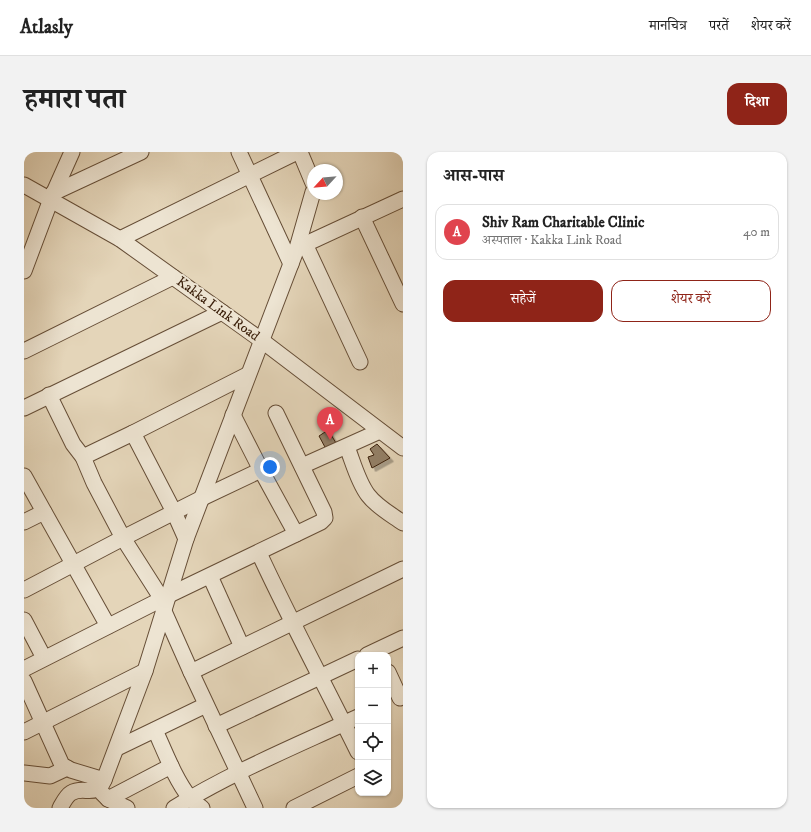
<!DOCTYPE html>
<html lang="hi">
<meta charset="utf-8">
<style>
:root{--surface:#fff;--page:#f2f2f2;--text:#222;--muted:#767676;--line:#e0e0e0;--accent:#8f2418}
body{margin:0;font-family:"IM FELL DW Pica","Noto Serif Devanagari",serif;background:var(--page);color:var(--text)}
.controls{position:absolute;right:12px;bottom:12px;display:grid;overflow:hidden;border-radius:8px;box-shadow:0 1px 3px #0004}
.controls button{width:36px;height:36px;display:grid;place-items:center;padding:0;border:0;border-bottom:1px solid var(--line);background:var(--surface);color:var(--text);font:20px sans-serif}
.compass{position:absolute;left:283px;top:12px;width:36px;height:36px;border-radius:50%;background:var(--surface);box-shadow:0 1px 3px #0004;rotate:244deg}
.you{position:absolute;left:246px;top:315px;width:14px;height:14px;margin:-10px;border:3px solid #fff;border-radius:50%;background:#1a73e8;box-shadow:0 0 0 6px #1a73e833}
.badge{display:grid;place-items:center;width:26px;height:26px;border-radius:50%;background:var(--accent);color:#fff;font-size:13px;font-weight:700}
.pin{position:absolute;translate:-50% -33px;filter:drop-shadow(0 1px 2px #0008)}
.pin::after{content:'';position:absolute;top:21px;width:14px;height:12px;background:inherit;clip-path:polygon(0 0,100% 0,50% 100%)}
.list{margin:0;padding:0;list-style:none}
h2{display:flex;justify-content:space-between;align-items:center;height:52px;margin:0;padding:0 16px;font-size:17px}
h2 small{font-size:13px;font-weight:400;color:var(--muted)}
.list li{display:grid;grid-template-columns:26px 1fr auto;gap:12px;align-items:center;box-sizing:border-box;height:56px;margin:0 8px 8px;padding:0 8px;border:1px solid var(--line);border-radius:12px}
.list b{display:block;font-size:15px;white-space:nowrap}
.list p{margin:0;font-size:13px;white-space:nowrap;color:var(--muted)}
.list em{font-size:13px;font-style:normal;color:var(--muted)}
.actions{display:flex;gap:8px;padding:12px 16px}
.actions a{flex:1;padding:9px 0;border:1px solid var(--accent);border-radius:12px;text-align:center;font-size:14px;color:var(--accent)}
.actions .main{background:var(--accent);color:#fff}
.icon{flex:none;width:22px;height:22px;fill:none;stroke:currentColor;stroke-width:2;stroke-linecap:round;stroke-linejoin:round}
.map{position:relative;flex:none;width:379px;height:656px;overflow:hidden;border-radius:12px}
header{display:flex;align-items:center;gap:24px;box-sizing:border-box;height:56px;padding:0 20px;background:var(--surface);border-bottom:1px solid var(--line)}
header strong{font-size:19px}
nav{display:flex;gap:22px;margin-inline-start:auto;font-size:14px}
.intro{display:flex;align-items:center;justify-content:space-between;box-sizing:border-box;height:96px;padding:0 24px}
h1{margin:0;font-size:28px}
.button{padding:10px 18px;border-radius:12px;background:var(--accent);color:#fff;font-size:14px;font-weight:700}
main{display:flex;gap:24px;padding:0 24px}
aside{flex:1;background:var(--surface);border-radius:12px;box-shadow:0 1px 3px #0004}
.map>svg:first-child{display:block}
.building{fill:#937f66;stroke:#3c210c;filter:url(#shadow)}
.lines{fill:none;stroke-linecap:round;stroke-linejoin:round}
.minor-casing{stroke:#664e37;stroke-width:17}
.minor{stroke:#ede4d2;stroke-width:15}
.labels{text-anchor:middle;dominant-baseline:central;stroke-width:4;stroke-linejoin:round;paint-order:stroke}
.street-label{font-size:14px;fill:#3c210c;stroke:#ede4d2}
</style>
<header>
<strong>Atlasly</strong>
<nav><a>मानचित्र</a><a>परतें</a><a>शेयर करें</a></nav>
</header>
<div class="intro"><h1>हमारा पता</h1><a class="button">दिशा</a></div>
<main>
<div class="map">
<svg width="379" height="656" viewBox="0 0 379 656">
<defs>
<filter id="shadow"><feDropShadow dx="3.5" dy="3.5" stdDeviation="0" flood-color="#0004"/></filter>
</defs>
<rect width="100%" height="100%" fill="#e4d5b9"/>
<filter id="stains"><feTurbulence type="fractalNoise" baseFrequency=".005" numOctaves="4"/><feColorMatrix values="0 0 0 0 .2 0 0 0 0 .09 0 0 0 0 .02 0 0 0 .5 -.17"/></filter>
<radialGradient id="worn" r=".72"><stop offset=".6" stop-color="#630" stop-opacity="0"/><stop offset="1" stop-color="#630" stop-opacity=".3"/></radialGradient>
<!-- building -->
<g class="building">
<polygon points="304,278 312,291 302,297 295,284"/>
<polygon points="353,292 366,306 348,316 344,305 350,303 346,297"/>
</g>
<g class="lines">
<defs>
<g id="minor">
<polyline points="215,0 267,112"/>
<polyline points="276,0 289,31"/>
<polyline points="0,33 96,87 237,188 379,296"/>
<polyline points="29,41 117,0"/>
<polyline points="338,65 379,152"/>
<polyline points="96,87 273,0"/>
<polyline points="281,92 336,210"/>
<polyline points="273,96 379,47"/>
<polyline points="0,119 27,47 48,0"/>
<polyline points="0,199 149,125"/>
<polyline points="25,243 49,292 59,305 70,331 99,386 141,452"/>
<polyline points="0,256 198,160"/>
<polyline points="209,263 237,318 272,382"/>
<polyline points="109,281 150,360 162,387"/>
<path d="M 323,295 C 329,310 334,330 344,343 C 353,355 368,363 379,371"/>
<polyline points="59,305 109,281 223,223"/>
<polyline points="278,314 356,279"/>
<polyline points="0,324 84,474"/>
<polyline points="0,370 20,360"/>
<path d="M 235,401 C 266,468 301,533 334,600"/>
<polyline points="186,424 218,495"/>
<polyline points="0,438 99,386 178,346 237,318"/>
<polyline points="143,444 297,370 301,366 300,360 252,261"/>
<polyline points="139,457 167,520 231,656"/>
<polyline points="0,468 20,506"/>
<polyline points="343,503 379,486"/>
<polyline points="0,517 138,447"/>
<polyline points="167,520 379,417"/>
<polyline points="364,520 376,546 379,544"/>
<polyline points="0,529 38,613 47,618 80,628"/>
<polyline points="192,574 334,507"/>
<path d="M 131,578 C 141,600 151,627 166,646 C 169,650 174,653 178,656"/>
<polyline points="0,580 121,519"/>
<polyline points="93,596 182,553"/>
<polyline points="0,621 26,624 43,616"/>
<polyline points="78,641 84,647 103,656"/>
<polyline points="84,647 147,614"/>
<path d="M 36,656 C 39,651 42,644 47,641 C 60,633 72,647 80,628 L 121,519 L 162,387 L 273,96 L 289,40"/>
<path d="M 150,656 C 208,620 272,594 334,565"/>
<polyline points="270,656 334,624"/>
</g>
</defs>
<!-- minor casing -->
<use href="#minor" class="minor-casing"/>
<!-- minor -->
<use href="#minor" class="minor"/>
</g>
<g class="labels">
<!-- street labels -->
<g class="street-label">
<text transform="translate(194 157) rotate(36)">Kakka Link Road</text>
</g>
</g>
<rect width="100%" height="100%" filter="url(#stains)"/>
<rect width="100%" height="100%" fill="url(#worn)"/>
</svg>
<div class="controls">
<button>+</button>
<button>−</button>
<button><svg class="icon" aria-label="locate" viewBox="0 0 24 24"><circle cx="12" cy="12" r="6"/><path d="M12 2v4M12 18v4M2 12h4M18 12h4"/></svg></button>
<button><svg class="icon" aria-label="layers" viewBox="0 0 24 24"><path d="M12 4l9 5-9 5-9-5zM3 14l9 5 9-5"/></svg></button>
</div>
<svg class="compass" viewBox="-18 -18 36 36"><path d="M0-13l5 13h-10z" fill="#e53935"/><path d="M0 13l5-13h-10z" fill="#767676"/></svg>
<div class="you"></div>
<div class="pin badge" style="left:306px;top:288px;background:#e0444e">A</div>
</div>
<aside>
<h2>आस-पास<small></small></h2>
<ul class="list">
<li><span class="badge" style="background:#e0444e">A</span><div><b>Shiv Ram Charitable Clinic</b><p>अस्पताल · Kakka Link Road</p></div><em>40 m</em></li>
</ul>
<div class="actions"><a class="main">सहेजें</a><a>शेयर करें</a></div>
</aside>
</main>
